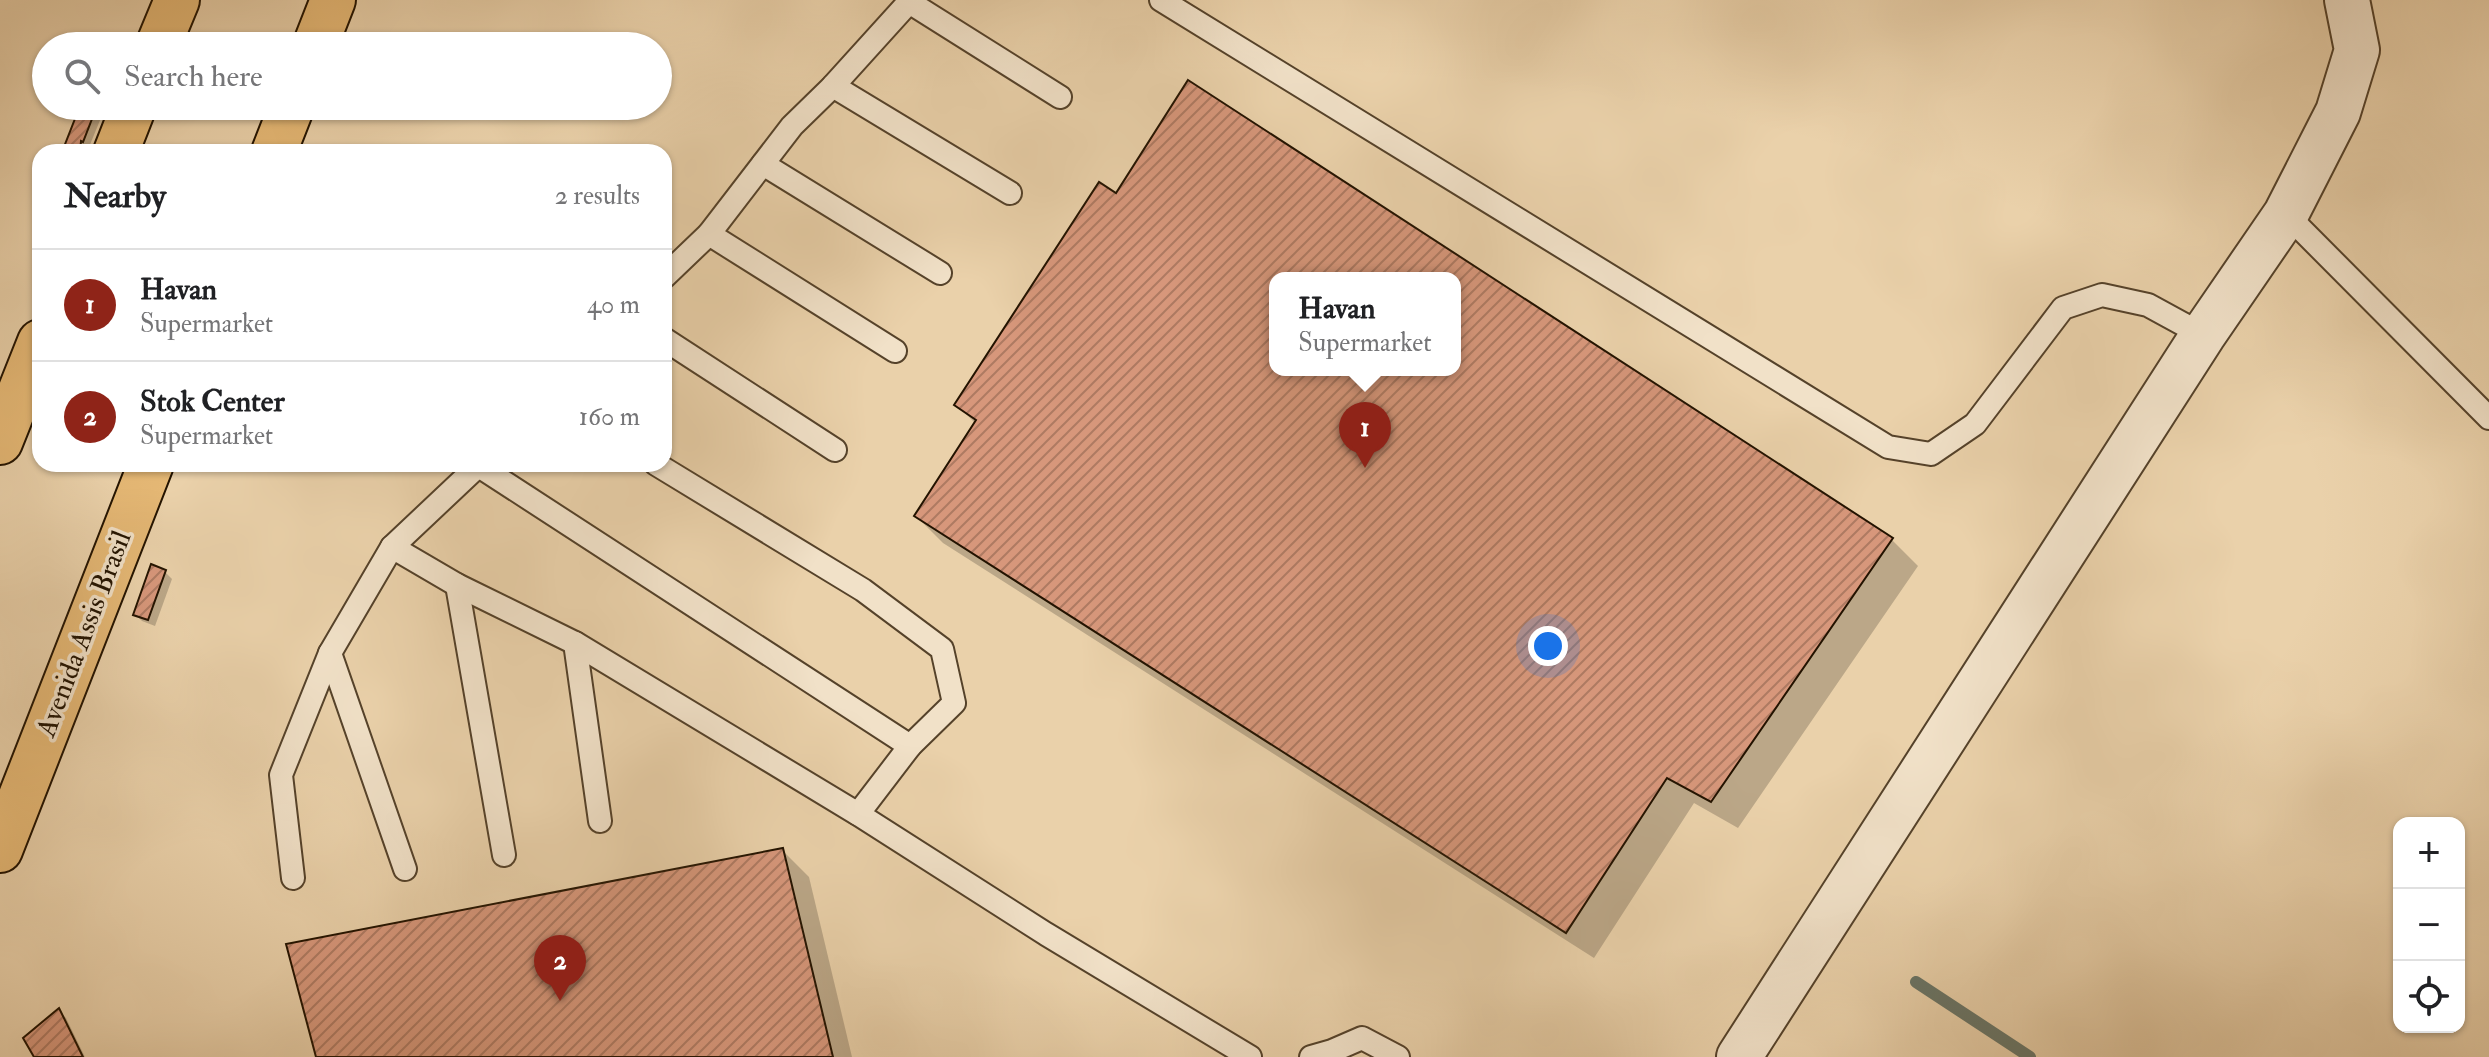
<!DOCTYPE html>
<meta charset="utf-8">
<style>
:root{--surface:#fff;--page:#f2f2f2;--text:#202124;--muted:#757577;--line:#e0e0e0;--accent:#8f2418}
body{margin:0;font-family:"IM FELL Double Pica",serif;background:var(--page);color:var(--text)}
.controls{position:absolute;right:24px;bottom:24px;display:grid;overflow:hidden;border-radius:16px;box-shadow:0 2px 6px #0004}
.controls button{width:72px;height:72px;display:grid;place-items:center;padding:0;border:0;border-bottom:2px solid var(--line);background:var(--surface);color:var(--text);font:40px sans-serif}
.you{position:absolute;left:1548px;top:646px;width:28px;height:28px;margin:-20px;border:6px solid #fff;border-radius:50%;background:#1a73e8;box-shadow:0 0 0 12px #1a73e833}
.badge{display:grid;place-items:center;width:52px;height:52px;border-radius:50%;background:var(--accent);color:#fff;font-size:26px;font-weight:700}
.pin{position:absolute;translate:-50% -66px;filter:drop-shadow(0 2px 4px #0008)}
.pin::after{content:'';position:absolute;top:42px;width:28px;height:24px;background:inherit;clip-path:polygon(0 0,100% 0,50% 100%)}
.popup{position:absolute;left:1269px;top:272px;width:192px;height:104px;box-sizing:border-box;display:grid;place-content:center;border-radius:16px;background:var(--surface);filter:drop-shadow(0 2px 6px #0005);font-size:26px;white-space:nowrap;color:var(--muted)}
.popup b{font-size:30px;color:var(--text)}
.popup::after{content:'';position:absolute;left:50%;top:100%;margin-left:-16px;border:16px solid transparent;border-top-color:var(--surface)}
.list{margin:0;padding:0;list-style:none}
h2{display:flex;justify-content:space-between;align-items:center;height:104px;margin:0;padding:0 32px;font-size:34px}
h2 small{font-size:26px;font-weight:400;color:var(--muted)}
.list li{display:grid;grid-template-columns:52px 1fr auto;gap:24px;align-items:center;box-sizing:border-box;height:112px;padding:0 32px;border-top:2px solid var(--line)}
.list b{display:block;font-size:30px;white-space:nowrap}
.list p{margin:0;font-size:26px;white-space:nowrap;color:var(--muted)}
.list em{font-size:26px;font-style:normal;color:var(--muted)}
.icon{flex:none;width:44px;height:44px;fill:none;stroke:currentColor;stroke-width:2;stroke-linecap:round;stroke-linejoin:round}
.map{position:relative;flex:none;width:2489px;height:1057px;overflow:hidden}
.search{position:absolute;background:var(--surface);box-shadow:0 2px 6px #0004;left:32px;top:32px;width:640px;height:88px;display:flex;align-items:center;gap:20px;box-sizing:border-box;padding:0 28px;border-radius:44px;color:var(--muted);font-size:30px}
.panel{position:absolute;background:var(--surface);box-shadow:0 2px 6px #0004;left:32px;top:144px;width:640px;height:328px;border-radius:24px}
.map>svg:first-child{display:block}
.shadow{fill:#0003;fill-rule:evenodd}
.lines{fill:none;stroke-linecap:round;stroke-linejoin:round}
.stream{stroke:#697567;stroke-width:12}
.building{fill:url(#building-hatch);stroke:#231300;stroke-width:2;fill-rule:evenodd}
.lane-casing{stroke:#55422a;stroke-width:26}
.street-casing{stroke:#55422a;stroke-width:48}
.primary-casing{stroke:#231300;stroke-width:48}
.lane{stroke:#f1e1c8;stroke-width:22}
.street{stroke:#f1e1c8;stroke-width:44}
.primary{stroke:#e5b875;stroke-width:44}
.labels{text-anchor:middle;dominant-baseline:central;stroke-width:7;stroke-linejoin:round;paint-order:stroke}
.street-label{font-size:28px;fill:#231300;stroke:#f1e1c8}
</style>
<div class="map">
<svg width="2489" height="1057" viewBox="0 0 2489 1057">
<defs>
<pattern id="building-hatch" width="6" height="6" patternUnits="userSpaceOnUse" patternTransform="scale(2)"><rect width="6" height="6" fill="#d7977b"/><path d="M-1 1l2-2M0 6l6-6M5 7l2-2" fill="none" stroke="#ae7a62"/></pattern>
</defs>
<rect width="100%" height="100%" fill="#ead1aa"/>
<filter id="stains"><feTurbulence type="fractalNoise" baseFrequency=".0025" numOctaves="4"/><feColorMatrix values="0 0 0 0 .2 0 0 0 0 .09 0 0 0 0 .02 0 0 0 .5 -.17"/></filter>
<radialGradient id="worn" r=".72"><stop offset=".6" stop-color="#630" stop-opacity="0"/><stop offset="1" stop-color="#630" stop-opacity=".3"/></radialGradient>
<!-- shadow -->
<g class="shadow">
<path d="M 1189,83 L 1891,539 L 1918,566 L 1738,828 L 1694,803 L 1594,958 L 943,543 L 916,516 L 976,424 L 957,405 L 1116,195 ZM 1275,278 L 1455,278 L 1455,370 L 1275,370 Z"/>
<polygon points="82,106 103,106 105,108 87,152 64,152"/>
<polygon points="165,572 172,579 155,626 142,621 135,614"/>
<polygon points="783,851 809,877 852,1057 318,1057"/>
<polygon points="59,1011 66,1018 85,1057 36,1057"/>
</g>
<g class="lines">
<!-- stream -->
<polyline class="stream" points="1916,982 2030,1057"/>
</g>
<!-- building -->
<g class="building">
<path d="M 1188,80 L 1893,538 L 1711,802 L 1667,778 L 1566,933 L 914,516 L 976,420 L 954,405 L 1099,182 L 1116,193 ZM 1275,278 L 1455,278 L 1455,370 L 1275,370 Z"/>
<polygon points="80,106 97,106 83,142 81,141 80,152 62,152"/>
<polygon points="151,564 166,570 148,620 133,615"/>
<polygon points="783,848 833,1057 316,1057 286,944"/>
<polygon points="59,1008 83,1057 34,1057 23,1038"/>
</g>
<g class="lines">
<defs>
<g id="lane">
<polyline points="910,0 909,2 1060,97"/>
<polyline points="1161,0 1888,447 1931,454 1975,424 2063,308 2102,295 2148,305 2203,335"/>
<polyline points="833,86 1010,193"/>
<polyline points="763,164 940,273"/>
<polyline points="2286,214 2489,418"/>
<polyline points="709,234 895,351"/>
<polyline points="664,277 709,234 792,126 833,86 909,2"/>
<polyline points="664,339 835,450"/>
<polyline points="656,464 863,590 942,649 954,703 910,746 858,814"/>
<polyline points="479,466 910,746"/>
<polyline points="392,547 457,585 575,643 858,814 1046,934 1250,1057"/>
<polyline points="457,585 504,855"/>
<polyline points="575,643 600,821"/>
<polyline points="330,653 405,869"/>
<polyline points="293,878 281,775 330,653 392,547 480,464"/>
<polyline points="1311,1057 1332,1051 1362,1038 1398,1057"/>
</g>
<polyline id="street" points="1739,1057 2203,335 2286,214 2338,112 2357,50 2347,0"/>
<g id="primary">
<polyline points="158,46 177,0"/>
<polyline points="315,46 333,0"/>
<polyline points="116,152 134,106"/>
<polyline points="274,152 292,106"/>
<polyline points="0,442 40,342"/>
<polyline points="0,850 151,464"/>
</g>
</defs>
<!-- lane casing -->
<use href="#lane" class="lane-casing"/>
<!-- street casing -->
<use href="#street" class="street-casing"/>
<!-- primary casing -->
<use href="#primary" class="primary-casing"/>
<!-- lane -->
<use href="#lane" class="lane"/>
<!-- street -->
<use href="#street" class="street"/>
<!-- primary -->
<use href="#primary" class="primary"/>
</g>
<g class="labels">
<!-- street labels -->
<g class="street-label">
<text transform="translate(84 634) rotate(-69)">Avenida Assis Brasil</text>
</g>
</g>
<rect width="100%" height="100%" filter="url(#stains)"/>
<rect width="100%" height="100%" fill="url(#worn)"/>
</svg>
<div class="controls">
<button>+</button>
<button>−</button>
<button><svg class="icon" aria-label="locate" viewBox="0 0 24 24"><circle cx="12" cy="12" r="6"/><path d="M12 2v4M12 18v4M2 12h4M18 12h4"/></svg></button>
</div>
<div class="you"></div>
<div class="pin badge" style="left:1365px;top:468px">1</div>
<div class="popup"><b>Havan</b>Supermarket</div>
<div class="pin badge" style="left:560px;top:1001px">2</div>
<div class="search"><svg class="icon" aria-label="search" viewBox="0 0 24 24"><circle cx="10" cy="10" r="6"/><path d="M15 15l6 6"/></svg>Search here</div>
<section class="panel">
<h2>Nearby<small>2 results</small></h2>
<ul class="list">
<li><span class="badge">1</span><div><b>Havan</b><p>Supermarket</p></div><em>40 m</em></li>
<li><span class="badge">2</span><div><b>Stok Center</b><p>Supermarket</p></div><em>160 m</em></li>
</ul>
</section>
</div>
